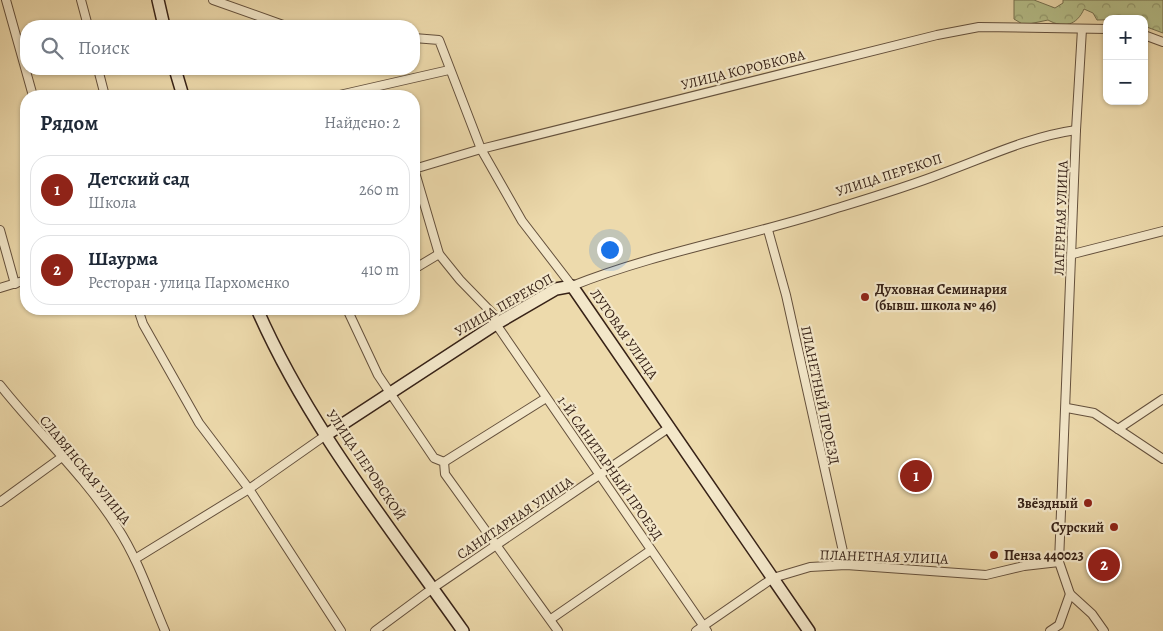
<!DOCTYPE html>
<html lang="ru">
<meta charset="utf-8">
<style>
:root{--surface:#fff;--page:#f6f6f7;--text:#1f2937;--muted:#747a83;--line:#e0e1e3;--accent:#8f2418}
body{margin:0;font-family:Alegreya,serif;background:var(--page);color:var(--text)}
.controls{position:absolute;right:15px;top:15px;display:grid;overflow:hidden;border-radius:10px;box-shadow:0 1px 4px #0004}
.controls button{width:45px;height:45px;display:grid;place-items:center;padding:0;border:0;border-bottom:1px solid var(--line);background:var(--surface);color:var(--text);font:25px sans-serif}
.you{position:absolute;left:609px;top:249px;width:18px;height:18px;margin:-12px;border:4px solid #fff;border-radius:50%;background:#1a73e8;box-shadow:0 0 0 8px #1a73e833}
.badge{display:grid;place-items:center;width:32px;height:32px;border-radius:50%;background:var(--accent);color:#fff;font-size:16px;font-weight:700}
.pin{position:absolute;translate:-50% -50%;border:2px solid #fff;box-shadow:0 1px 5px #0006}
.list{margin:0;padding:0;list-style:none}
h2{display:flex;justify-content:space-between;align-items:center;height:65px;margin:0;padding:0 20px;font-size:21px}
h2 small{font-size:16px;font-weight:400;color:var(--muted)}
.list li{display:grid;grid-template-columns:32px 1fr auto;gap:15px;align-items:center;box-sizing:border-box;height:70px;margin:0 10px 10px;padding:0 10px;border:1px solid var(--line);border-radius:20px}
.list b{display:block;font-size:19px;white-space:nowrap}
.list p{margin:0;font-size:16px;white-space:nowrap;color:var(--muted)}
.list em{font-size:16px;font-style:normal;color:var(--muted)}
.icon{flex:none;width:28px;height:28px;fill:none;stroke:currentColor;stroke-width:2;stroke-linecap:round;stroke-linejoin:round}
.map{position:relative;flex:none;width:1163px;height:631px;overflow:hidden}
.search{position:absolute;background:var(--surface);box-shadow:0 1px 4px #0004;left:20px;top:20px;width:400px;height:55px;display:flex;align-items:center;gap:12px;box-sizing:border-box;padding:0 18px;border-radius:20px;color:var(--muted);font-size:19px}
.panel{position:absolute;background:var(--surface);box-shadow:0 1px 4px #0004;left:20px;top:90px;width:400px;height:225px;border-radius:20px}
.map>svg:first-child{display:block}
.forest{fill:url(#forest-crowns);stroke:#767151}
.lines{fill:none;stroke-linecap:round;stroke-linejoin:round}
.street-casing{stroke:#64503c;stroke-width:10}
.secondary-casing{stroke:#372217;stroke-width:14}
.street{stroke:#f3e7c9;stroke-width:8}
.secondary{stroke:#f3e7c9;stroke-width:11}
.poi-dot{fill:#8f2418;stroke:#f3e7c9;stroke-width:2}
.labels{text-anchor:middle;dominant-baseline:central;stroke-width:4.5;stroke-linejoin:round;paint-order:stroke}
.street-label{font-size:14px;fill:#372217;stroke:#f3e7c9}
.poi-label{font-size:14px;font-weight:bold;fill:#372217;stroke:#f3e7c9;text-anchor:start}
</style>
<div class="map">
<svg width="1163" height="631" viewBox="0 0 1163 631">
<defs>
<pattern id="forest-crowns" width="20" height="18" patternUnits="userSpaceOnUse" patternTransform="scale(1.25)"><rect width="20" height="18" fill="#b6c08b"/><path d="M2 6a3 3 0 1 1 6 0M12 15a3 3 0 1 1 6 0" fill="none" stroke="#959c71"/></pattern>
</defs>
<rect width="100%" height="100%" fill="#eddaac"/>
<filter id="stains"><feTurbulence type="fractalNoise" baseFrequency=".004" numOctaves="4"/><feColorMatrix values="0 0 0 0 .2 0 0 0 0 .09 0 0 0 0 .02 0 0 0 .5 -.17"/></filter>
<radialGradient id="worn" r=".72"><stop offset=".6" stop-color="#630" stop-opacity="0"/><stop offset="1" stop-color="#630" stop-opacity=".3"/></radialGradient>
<!-- forest -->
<path class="forest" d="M 1014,0 L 1034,0 L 1055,8 L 1063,3 L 1063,0 L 1163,0 L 1163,33 L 1144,26 L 1144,19 L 1097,20 L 1093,13 L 1084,9 C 1077,25 1064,29 1048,20 L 1024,25 L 1014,19 Z"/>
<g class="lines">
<defs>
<g id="street">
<polyline points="6,0 33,96"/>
<polyline points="81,0 88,26"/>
<polyline points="213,0 286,26"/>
<polyline points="1082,29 1076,130 1059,562 1070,594 1092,614 1104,631"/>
<polyline points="1144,35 1163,42"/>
<path d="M 414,38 L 439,40 L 481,149 L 522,221 L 572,286 C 657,252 748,237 834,209 C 870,198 907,187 943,173 C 987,157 1028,137 1076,130"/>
<polyline points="98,69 105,96"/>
<polyline points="335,96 449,70"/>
<polyline points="414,169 481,149 937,35 979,27 1107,29"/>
<polyline points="414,169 439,254 460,280 494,315 496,324 707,631"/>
<polyline points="0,230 15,284"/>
<polyline points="768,230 786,295 846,565"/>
<polyline points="1073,254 1163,231"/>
<polyline points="414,269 439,254"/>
<polyline points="0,288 26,280"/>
<polyline points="138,309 143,324 199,423 249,489 341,631"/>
<polyline points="347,309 378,375 434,458 444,462 445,474 558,631"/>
<path d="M 0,385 C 38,433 84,475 117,527 C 138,559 150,596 165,631"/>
<polyline points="1067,408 1094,413 1163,459"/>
<polyline points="1118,429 1163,399"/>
<polyline points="444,462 546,398"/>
<polyline points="0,502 62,457"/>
<polyline points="135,559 249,489 326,435"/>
<polyline points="551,619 651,550"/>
<polyline points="375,631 433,588 670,427"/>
<polyline points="696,631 773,578 810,567 846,565 986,575 1024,566 1059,562"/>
<polyline points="1050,631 1059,625 1070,594"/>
</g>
<g id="secondary">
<polyline points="158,0 164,26"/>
<polyline points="175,69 183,96"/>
<path d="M 257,309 C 308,426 390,527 463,631"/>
<polyline points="326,435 496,324 556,289 572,286 809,631"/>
</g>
</defs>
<!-- street casing -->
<use href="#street" class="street-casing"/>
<!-- secondary casing -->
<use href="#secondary" class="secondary-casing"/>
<!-- street -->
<use href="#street" class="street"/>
<!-- secondary -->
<use href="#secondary" class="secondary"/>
</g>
<!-- markers -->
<g class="poi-dot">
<circle cx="865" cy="297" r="5"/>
<circle cx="1088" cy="503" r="5"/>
<circle cx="1114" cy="527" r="5"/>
<circle cx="994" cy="555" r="5"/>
</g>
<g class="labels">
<!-- street labels -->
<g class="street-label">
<text transform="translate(743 70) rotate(-14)">УЛИЦА КОРОБКОВА</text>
<text transform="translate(889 175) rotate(-18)">УЛИЦА ПЕРЕКОП</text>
<text transform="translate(1061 218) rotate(-88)">ЛАГЕРНАЯ УЛИЦА</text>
<text transform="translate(504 305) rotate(-30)">УЛИЦА ПЕРЕКОП</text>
<text transform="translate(624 334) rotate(55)">ЛУГОВАЯ УЛИЦА</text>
<text transform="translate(820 395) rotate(78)">ПЛАНЕТНЫЙ ПРОЕЗД</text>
<text transform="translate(366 465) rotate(56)">УЛИЦА ПЕРОВСКОЙ</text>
<text transform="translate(610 468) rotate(55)">1-Й САНИТАРНЫЙ ПРОЕЗД</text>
<text transform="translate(85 470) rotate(51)">СЛАВЯНСКАЯ УЛИЦА</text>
<text transform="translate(515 518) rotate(-34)">САНИТАРНАЯ УЛИЦА</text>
<text transform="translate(884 557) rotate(2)">ПЛАНЕТНАЯ УЛИЦА</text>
</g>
<!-- poi labels -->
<g class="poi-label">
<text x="875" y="289">Духовная Семинария<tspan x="875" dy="16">(бывш. школа № 46)</tspan></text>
<text x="1078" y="503" text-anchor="end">Звёздный</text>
<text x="1104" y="527" text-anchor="end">Сурский</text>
<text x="1004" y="555">Пенза 440023</text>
</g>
</g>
<rect width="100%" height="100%" filter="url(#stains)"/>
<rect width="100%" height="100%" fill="url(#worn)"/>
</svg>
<div class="controls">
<button>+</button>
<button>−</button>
</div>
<div class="you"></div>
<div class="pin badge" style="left:916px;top:476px">1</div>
<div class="pin badge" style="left:1104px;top:565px">2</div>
<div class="search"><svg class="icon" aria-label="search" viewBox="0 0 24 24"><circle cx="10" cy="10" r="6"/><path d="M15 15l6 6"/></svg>Поиск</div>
<section class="panel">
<h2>Рядом<small>Найдено: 2</small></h2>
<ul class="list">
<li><span class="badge">1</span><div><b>Детский сад</b><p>Школа</p></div><em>260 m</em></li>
<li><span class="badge">2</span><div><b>Шаурма</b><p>Ресторан · улица Пархоменко</p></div><em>410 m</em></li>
</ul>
</section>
</div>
